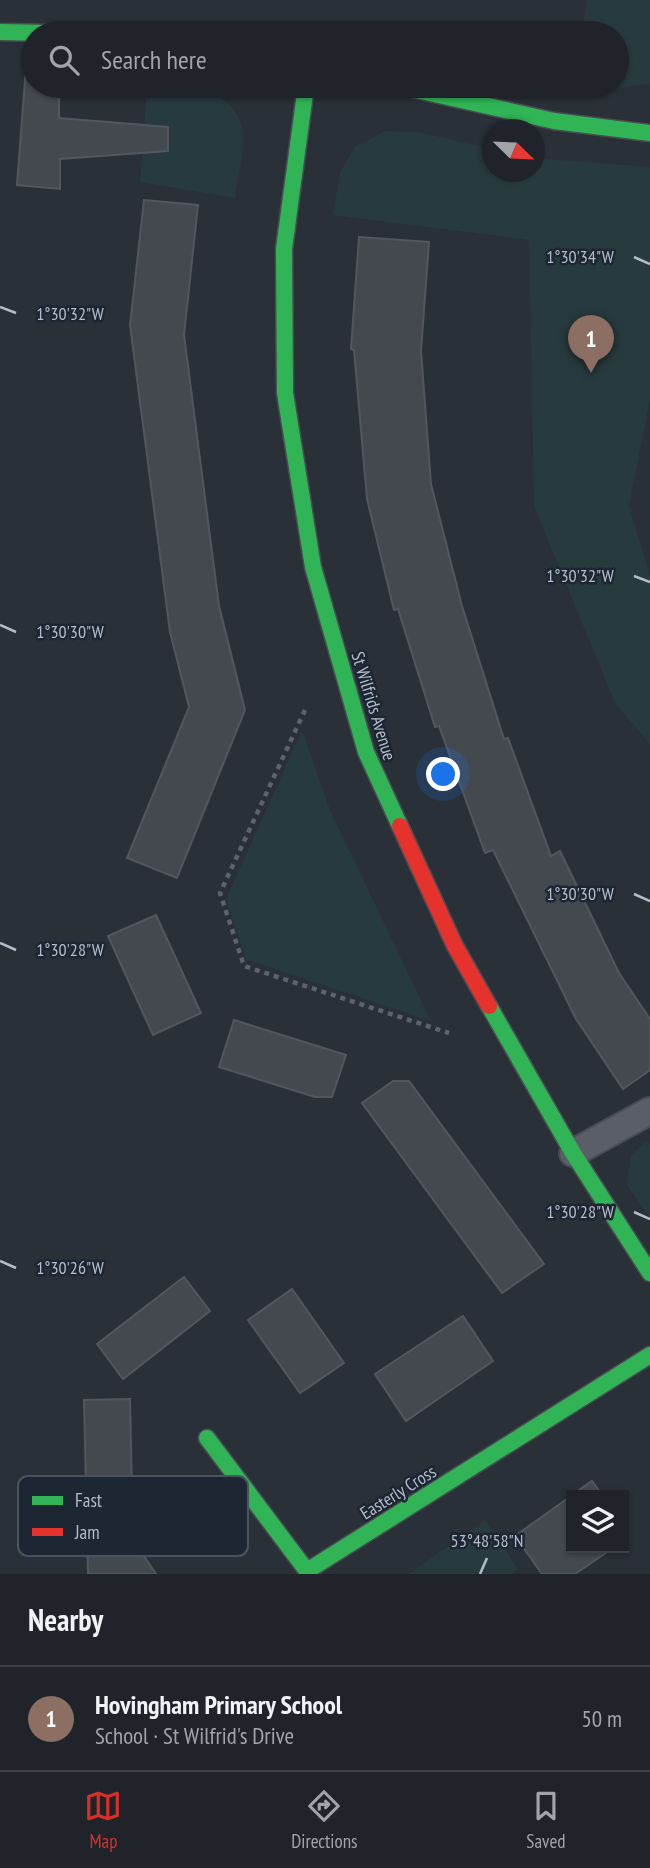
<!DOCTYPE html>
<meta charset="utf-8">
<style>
:root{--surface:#20242a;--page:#2d3036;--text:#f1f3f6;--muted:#a2a4a8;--line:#3d4147;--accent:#d93025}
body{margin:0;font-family:"PT Sans Narrow",sans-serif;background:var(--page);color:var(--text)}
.controls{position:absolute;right:21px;bottom:21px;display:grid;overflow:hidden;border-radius:0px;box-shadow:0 2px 5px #0004}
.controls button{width:63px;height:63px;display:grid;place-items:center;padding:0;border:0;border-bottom:2px solid var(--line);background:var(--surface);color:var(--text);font:35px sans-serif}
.compass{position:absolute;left:482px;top:119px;width:63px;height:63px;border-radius:50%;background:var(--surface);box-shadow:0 2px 5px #0004;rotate:113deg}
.you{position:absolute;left:444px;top:775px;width:24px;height:24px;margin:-18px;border:5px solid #fff;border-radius:50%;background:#1a73e8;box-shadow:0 0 0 10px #1a73e833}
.badge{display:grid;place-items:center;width:46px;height:46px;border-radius:50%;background:var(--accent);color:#fff;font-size:23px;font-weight:700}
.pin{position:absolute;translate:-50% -58px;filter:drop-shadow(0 2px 4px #0008)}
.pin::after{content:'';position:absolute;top:37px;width:24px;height:21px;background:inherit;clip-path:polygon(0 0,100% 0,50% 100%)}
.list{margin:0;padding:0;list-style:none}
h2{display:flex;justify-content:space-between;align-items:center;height:91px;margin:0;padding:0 28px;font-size:30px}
h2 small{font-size:23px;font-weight:400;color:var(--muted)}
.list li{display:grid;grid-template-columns:46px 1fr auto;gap:21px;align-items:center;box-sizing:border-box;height:105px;padding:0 28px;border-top:2px solid var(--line)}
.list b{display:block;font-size:26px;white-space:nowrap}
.list p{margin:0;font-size:23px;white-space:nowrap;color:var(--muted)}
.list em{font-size:23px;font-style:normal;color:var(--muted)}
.icon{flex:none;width:38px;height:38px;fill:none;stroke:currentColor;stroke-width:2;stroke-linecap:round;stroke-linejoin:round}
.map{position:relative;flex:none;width:650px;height:1574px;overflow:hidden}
.search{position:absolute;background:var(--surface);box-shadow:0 2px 5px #0004;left:21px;right:21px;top:21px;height:77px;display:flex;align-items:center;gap:18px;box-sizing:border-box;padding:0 24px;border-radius:38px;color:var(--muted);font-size:26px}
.sheet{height:196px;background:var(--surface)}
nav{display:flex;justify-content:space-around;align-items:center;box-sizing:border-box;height:98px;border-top:2px solid var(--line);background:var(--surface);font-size:19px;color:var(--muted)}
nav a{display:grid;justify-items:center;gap:4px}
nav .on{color:var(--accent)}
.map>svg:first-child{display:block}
.green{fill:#273a3e}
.building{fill:#444950;stroke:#52575f;stroke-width:2}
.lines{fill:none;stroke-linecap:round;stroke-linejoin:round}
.lane-casing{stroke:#484c53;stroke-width:30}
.fast-casing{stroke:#484c53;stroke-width:19}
.jam-casing{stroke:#484c53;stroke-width:19}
.path{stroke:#5d636a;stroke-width:4.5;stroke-dasharray:5 5;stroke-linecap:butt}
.lane{stroke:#5a5e66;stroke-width:26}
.fast{stroke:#30b455;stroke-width:16}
.jam{stroke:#e5322d;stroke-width:16}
.ticks{fill:none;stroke:#b4bcc9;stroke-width:2.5}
.labels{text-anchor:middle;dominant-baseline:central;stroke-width:5;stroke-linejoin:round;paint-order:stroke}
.street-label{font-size:18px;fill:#b4bcc9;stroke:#1d2633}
.key{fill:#1d2633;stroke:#4a5360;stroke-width:2}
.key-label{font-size:19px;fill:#b4bcc9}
.ticks-label{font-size:18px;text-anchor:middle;fill:#b4bcc9;stroke:#1d2633;stroke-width:5;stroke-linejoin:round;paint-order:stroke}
</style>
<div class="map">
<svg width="650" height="1574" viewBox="0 0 650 1574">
<rect width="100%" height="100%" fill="#2a3038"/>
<!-- green -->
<g class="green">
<polygon points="587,0 650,0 650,84 569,93 570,86 617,86 617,33 581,33"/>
<path d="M 147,86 C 179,87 234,86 242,128 C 246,149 237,178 235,198 L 140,182 Z"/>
<polygon points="385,131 418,132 492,149 492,172 534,172 535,158 650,167 650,400 629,506 650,576 650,744 615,703 534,506 529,240 333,215 340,172 355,147"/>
<polygon points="302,730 330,810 431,1021 246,959 226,899"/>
<polygon points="646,1142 650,1143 650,1219 627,1185 631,1155"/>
<polygon points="485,1520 518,1569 512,1574 409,1574"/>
</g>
<!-- building -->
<g class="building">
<polygon points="27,54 33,55 33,86 59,86 59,118 168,127 168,151 60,159 60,189 17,185"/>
<polygon points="144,200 198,205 184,335 219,606 245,710 177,878 127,858 189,707 170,632 130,325"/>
<polygon points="359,237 429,242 421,351 431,484 462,606 504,739 508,738 551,856 560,851 619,973 650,1019 650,1070 623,1089 576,1019 493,850 485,853 439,726 435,727 398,609 394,610 367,499 354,350 351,349"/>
<polygon points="156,915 201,1013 153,1035 108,936"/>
<polygon points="234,1020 346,1055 332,1097 315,1097 219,1067"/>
<polygon points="393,1081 409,1081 544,1264 502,1293 362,1103"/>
<polygon points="184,1277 210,1311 123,1379 97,1344"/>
<polygon points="292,1289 344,1363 300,1393 248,1320"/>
<polygon points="463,1316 493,1361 406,1421 375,1374"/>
<polygon points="130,1399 133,1540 156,1574 88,1574 84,1400"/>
<polygon points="592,1481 602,1495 572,1495"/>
<polygon points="571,1496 571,1548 613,1548 575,1574 542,1574 515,1536"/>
</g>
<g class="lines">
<defs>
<polyline id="lane" points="573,1153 650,1111"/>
<g id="fast">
<polyline points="0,32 51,33"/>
<polyline points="306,86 284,249 285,393 313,567 366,752 400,826"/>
<polyline points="399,86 554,121 650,133"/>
<polyline points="489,1006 573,1153 650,1273"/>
<polyline points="207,1438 307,1571 650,1355"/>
</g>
<polyline id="jam" points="400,826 455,946 489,1006"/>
</defs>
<!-- lane casing -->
<use href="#lane" class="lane-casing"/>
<!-- fast casing -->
<use href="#fast" class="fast-casing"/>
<!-- jam casing -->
<use href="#jam" class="jam-casing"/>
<!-- path -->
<polyline class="path" points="305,710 220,893 244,966 449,1033"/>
<!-- lane -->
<use href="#lane" class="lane"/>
<!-- fast -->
<use href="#fast" class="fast"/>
<!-- jam -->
<use href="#jam" class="jam"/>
</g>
<!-- ticks -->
<path class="ticks" d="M 634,257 L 650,264M 0,307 L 16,313M 634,576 L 650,582M 0,625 L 16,632M 634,894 L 650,901M 0,943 L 16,950M 634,1212 L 650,1219M 0,1261 L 16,1268M 480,1574 L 487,1558"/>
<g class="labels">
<!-- street labels -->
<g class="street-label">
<text transform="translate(374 706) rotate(73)">St Wilfrids Avenue</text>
<text transform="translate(398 1492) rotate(-32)">Easterly Cross</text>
</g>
</g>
<!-- legend -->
<rect x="18" y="1476" width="230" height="80" rx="10" class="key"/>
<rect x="32" y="1496" width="31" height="9" fill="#30b455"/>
<rect x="32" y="1528" width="31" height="8" fill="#e5322d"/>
<g class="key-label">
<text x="75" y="1507">Fast</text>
<text x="75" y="1539">Jam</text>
</g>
<g class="ticks-label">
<text x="580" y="263">1°30'34"W</text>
<text x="70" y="320">1°30'32"W</text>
<text x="580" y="582">1°30'32"W</text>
<text x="70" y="638">1°30'30"W</text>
<text x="580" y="900">1°30'30"W</text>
<text x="70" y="956">1°30'28"W</text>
<text x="580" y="1218">1°30'28"W</text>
<text x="70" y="1274">1°30'26"W</text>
<text x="487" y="1547">53°48'58"N</text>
</g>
</svg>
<div class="controls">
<button><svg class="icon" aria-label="layers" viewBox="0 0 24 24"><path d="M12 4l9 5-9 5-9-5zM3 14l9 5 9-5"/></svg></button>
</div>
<svg class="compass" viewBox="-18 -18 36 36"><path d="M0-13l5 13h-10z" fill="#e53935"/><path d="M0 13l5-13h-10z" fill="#a2a4a8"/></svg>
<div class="you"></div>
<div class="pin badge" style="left:591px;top:373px;background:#8d6e63">1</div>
<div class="search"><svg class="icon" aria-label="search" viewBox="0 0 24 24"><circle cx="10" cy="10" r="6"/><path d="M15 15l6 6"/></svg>Search here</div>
</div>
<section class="sheet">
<h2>Nearby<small></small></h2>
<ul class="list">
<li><span class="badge" style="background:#8d6e63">1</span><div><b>Hovingham Primary School</b><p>School · St Wilfrid's Drive</p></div><em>50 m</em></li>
</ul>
</section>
<nav>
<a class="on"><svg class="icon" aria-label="map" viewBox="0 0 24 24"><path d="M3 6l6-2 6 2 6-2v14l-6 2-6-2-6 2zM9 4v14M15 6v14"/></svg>Map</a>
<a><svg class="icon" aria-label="directions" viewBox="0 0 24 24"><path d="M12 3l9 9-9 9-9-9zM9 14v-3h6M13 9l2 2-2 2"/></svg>Directions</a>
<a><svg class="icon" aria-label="saved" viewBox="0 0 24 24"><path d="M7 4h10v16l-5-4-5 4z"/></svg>Saved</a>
</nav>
